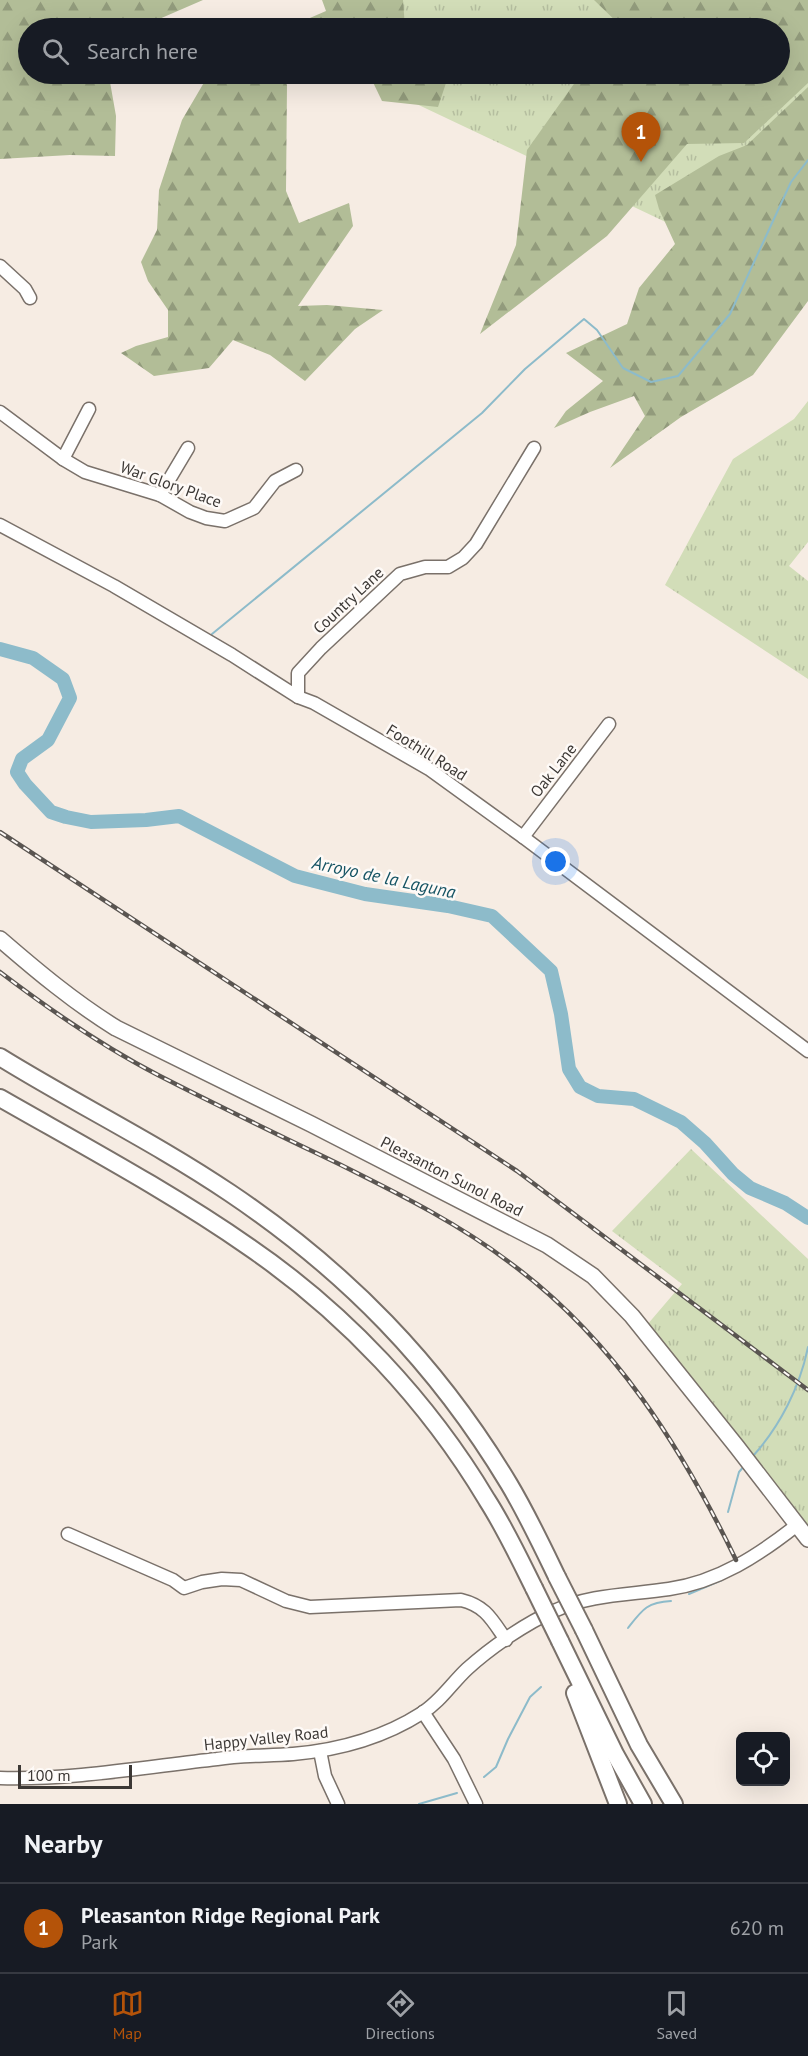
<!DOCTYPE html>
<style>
:root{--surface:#171b24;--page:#242831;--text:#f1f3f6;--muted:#9ea1a6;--line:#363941;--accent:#b45309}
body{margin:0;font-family:"PT Sans",sans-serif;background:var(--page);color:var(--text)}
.controls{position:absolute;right:18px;bottom:18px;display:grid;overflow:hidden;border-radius:9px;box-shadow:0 6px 24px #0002}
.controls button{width:54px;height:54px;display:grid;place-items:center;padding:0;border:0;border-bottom:2px solid var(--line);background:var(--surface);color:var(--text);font:30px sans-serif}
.scale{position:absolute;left:18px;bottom:15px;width:114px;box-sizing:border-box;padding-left:6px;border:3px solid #3c3835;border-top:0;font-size:16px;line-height:21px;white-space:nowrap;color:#3c3835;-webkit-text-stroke:4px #fefaf7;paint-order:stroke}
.you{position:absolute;left:556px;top:862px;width:21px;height:21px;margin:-15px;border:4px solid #fff;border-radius:50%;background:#1a73e8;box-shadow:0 0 0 9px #1a73e833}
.badge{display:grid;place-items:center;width:39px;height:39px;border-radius:50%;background:var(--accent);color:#fff;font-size:20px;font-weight:700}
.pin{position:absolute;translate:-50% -50px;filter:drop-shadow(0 2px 3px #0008)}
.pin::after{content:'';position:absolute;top:32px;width:21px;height:18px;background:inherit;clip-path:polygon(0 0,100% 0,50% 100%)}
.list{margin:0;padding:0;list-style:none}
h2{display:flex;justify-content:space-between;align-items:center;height:78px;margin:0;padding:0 24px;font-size:26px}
h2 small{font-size:20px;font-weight:400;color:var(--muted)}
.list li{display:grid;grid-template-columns:39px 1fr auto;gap:18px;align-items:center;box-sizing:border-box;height:90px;padding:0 24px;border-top:2px solid var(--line)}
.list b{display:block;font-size:22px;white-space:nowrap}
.list p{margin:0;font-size:20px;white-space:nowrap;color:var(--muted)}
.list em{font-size:20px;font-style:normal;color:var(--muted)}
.icon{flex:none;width:33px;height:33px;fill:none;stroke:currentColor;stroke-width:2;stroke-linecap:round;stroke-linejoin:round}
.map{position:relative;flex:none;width:808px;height:1804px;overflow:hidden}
.search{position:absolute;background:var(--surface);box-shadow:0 6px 24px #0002;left:18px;right:18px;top:18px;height:66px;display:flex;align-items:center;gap:15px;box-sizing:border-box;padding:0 21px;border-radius:33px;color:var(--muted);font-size:22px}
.sheet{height:168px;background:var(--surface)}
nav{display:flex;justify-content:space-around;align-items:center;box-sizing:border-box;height:84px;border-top:2px solid var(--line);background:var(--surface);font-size:16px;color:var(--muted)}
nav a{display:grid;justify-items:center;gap:3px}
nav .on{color:var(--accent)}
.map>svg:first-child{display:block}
.grass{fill:url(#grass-tufts)}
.forest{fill:url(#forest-firs)}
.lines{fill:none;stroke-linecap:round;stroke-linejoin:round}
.stream{stroke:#8dbbca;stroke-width:2}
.river{stroke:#8dbbca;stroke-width:14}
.minor-casing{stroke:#7a716a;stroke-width:15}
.major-casing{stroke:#7a716a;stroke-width:18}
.highway-casing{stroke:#7a716a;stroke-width:20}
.minor{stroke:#fff;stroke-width:12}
.major{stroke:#fff;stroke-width:15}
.highway{stroke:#fff;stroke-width:16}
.rail-casing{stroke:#5a5551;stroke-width:4.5}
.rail{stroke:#fefaf7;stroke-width:2;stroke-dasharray:7;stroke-linecap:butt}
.highway-bridge-casing{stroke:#7a716a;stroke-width:20;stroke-linecap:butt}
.highway-bridge{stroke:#fff;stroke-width:16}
.labels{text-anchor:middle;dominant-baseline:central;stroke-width:5;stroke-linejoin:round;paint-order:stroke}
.street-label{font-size:16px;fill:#3c3835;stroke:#fefaf7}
.water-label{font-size:18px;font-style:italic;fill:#165464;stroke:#fefaf7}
</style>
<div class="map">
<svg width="808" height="1804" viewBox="0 0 808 1804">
<defs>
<pattern id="grass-tufts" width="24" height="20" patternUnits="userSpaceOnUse" patternTransform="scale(1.5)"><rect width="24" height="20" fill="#d2ddb8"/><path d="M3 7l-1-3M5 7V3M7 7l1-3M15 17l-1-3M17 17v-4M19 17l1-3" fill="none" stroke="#b5be9f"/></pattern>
<pattern id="forest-firs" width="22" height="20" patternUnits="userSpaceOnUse" patternTransform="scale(1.5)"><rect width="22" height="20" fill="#b2bd97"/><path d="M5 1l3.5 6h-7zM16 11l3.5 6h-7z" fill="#929b7c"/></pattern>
</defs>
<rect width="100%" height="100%" fill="#f6ece3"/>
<!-- grass -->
<g class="grass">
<polygon points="348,0 808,0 808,99 674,226 406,99 391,74 780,74 780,28 365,28"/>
<polygon points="808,401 808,542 789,566 808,581 808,679 665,585 733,459 794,419"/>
<polygon points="691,1149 808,1259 808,1545 641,1332 682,1284 612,1231"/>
</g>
<!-- forest -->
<g class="forest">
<polygon points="0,0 203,0 150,23 147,28 28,28 28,74 116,74 110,82 116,116 115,156 70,155 0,159"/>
<polygon points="322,0 403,0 405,28 301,28 296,24 326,11"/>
<polygon points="594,0 808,0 808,83 744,143 687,144 607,236 480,334 516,245 527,150 581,74 780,74 780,28 623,28"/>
<polygon points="209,74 281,74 287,85 286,191 299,223 349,203 353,226 298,306 327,305 383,310 355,329 305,381 270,355 233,340 209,368 154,376 121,353 136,346 168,337 168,310 148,281 141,262 157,230 159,190 182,120"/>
<polygon points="369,74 436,74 447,80 438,107 382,101"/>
<polygon points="808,87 808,301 753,375 681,417 610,468 645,416 634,396 590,412 554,428 566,411 603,381 566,353 627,324 639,288 675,244 659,209 655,195 719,156 747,145"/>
</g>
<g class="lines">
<!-- stream -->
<g class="stream">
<polyline points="212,634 482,413 525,369 584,319 597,330 623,368 651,382 678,376 730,314 791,182 808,160"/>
<path d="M 753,1456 C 780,1426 800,1387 808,1347"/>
<polyline points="728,1512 739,1472 745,1465"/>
<polyline points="689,1594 722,1580"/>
<path d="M 628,1628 C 642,1610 647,1602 671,1601"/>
<polyline points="484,1777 496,1767 508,1739 530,1697 541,1687"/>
<polyline points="419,1804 457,1793"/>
</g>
<!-- river -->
<polyline class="river" points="0,649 33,658 63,679 70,698 48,740 22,759 17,772 25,784 51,812 66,817 91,822 146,820 179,816 295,876 365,894 448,906 492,916 551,971 561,1014 569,1069 580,1087 598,1096 634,1099 681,1122 705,1143 733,1174 750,1188 785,1203 808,1218"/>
<defs>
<g id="minor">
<polyline points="0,266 25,289 30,298"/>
<polyline points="0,412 63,459 85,472 160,495 190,512 206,518 225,521 254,508 275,481 296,470"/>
<polyline points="63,459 89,409"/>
<polyline points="160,495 188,448"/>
<polyline points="0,525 114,586 232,655 298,697 314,703 429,769 523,837 808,1051"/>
<polyline points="298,697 298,673 321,648 400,574 425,567 448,567 463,558 476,544 534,448"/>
<polyline points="523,837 609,724"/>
<path d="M 68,1534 L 173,1580 L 184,1588 L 202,1582 L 222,1579 L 241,1580 L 286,1601 L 310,1607 L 461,1600 C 486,1606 492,1620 506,1640"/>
<polyline points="423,1712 454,1759 476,1804"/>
<polyline points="320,1751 325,1776 338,1804"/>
<path d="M 0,1778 C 72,1780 145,1767 217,1759 C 242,1755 268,1756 293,1754 C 339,1750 383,1738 422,1713 C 440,1702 452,1683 467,1669 C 490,1648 526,1623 554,1611 C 591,1594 629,1595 669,1589 C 718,1582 759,1555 797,1525"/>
</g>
<path id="major" d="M 0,939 C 37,971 74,1002 116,1028 L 311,1124 L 547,1245 L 593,1276 L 632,1316 L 737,1447 L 808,1539"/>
<g id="highway">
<path d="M 0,1057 C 76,1104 156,1143 230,1193 C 346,1271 437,1364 509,1484 C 527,1514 542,1546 557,1577"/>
<path d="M 0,1098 C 84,1146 170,1192 249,1247 C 344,1312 428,1401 487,1500 C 505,1528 519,1558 534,1588"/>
<polyline points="584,1630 639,1745 674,1804"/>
<polyline points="560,1641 615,1754 643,1804"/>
<polyline points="575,1693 618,1804"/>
</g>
</defs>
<!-- minor casing -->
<use href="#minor" class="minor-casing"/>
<!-- major casing -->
<use href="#major" class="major-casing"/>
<!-- highway casing -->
<use href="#highway" class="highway-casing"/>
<!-- minor -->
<use href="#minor" class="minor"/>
<!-- major -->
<use href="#major" class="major"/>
<!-- highway -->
<use href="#highway" class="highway"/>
<defs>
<g id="rail">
<polyline points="0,832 517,1171 808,1390"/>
<path d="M 0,972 C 50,1010 102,1046 158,1075 C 220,1107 283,1137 345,1167 C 403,1196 461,1225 513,1265 C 614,1340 682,1448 736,1560"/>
</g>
</defs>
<!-- rail casing -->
<use href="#rail" class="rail-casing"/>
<!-- rail -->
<use href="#rail" class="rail"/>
<defs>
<g id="highway-bridge">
<polyline points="557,1577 584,1630"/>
<polyline points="534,1588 560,1641"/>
</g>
</defs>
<!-- highway-bridge casing -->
<use href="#highway-bridge" class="highway-bridge-casing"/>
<!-- highway-bridge -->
<use href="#highway-bridge" class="highway-bridge"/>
</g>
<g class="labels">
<!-- street labels -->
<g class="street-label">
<text transform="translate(171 484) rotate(20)">War Glory Place</text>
<text transform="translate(348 600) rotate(-43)">Country Lane</text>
<text transform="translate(427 752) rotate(32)">Foothill Road</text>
<text transform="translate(553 770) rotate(-52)">Oak Lane</text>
<text transform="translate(452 1176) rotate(27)">Pleasanton Sunol Road</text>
<text transform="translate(266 1738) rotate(-6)">Happy Valley Road</text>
</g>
<!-- water labels -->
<g class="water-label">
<text transform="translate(384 877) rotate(12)">Arroyo de la Laguna</text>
</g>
</g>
</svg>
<div class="controls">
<button><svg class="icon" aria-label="locate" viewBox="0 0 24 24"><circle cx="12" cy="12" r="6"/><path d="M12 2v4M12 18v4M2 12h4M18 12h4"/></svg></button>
</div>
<div class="scale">100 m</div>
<div class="you"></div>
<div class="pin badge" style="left:641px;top:162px">1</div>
<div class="search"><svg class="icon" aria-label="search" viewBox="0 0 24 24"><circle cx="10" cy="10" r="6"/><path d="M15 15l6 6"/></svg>Search here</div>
</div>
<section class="sheet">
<h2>Nearby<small></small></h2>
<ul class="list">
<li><span class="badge">1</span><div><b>Pleasanton Ridge Regional Park</b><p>Park</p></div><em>620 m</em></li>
</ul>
</section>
<nav>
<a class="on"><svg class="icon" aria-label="map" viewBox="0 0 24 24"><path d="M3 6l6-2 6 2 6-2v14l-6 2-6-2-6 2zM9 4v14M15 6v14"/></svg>Map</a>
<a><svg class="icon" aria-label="directions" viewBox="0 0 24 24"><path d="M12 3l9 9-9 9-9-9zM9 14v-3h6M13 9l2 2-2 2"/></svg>Directions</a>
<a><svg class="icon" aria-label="saved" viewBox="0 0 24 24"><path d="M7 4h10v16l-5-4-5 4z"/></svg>Saved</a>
</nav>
